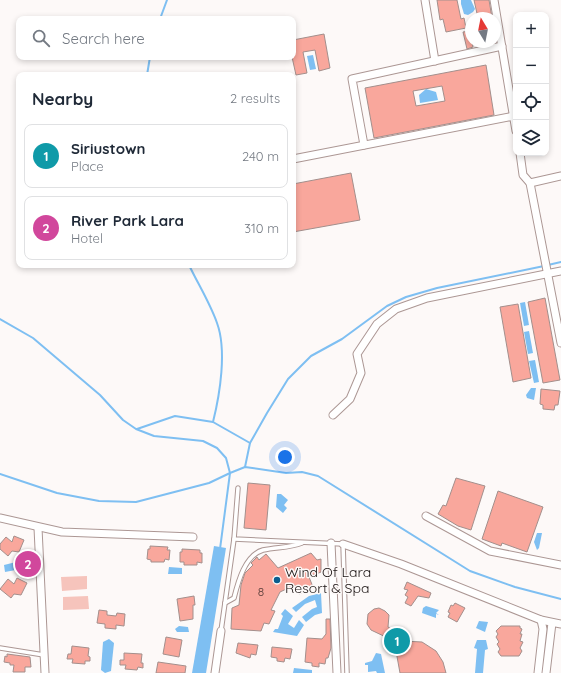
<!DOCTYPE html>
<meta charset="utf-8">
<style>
:root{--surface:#fff;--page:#f2f2f3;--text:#1f2937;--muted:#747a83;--line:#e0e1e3;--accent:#1a73e8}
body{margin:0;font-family:Quicksand,sans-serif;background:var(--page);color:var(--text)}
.controls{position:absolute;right:12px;top:12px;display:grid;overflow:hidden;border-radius:8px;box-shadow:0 2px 6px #0003}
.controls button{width:36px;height:36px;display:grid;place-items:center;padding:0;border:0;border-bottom:1px solid var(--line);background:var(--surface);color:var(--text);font:20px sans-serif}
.compass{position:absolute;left:465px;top:12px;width:36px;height:36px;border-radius:50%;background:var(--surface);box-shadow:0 2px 6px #0003;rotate:350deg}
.you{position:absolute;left:285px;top:457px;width:14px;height:14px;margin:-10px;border:3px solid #fff;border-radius:50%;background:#1a73e8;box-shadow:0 0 0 6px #1a73e833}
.badge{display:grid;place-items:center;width:26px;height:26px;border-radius:50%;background:var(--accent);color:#fff;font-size:13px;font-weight:700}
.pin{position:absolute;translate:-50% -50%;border:2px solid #fff;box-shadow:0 1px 4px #0006}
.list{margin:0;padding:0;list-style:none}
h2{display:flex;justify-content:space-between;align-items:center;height:52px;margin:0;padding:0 16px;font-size:17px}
h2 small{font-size:13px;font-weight:400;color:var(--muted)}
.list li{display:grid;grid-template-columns:26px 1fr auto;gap:12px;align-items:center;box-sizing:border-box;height:64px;margin:0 8px 8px;padding:0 8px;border:1px solid var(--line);border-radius:8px}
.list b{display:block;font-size:15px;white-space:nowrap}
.list p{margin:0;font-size:13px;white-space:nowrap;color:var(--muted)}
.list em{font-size:13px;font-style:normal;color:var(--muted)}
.icon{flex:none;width:22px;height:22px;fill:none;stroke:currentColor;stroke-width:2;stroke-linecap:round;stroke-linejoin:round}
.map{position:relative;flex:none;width:561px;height:673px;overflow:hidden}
.search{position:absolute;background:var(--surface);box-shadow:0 2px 6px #0003;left:16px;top:16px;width:280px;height:44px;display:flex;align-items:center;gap:10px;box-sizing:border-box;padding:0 14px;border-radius:8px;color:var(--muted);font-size:15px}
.panel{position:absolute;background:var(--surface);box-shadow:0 2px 6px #0003;left:16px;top:72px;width:280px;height:196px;border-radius:8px}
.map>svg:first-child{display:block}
.green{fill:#f6c4bc}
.water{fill:#7ebff2}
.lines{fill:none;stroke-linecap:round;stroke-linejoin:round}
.stream{stroke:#7ebff2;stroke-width:2}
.building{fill:#f9a79c;stroke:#a38f8c;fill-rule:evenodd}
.lane-casing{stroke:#ac9794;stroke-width:5.5}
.street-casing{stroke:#ac9794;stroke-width:9}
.lane{stroke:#fff;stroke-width:3.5}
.street{stroke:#fff;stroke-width:7}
.poi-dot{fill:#0b5d8f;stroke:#fdf9f8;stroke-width:1.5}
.labels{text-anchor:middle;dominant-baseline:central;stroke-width:3;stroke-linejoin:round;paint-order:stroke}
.number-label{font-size:12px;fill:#523834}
.poi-label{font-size:14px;fill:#1a1312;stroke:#fdf9f8;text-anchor:start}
</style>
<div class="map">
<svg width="561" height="673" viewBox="0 0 561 673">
<rect width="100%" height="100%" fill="#fdf9f8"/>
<!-- green -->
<g class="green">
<polygon points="87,576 87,589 62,591 61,577"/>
<polygon points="88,596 89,609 63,610 63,597"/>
</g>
<!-- water -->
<g class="water">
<polygon points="461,0 471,0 475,9 473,12 468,15 464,14 461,4"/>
<polygon points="313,55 316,69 310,70 307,56"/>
<polygon points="426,89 436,92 438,100 420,103 419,95"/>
<polygon points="525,302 529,325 524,326 520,303"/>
<polygon points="529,331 533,353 528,354 524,332"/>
<polygon points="535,360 539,382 534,383 529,361"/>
<polygon points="531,388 536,388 534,400 527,398 526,395"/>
<polygon points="277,494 281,494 288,500 284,505 287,508 283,513 276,507"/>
<polygon points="537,533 542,533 539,548 537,550 534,542"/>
<polygon points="214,546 226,548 206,673 192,673"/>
<polygon points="20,561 21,569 5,572 4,565"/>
<polygon points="169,567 182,568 182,574 168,574"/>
<polygon points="321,593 322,613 315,615 306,622 302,617 312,609 317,607 315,600 305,604 296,612 292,608 309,596"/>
<polygon points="426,606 439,610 436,613 439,615 436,614 436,618 422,613 423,608"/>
<polygon points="285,609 293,616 288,624 294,628 299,620 304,625 297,636 273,632 275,629 278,629 283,616 281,614"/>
<polygon points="479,621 488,622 485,632 476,628"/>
<polygon points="179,626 188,627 189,632 177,632 175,629"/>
<polygon points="109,639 114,643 111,671 105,673 101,670 103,642"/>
<polygon points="477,640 486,640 488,649 485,650 483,673 475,673 477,649 474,648"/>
<polygon points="376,653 381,654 385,673 377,673 376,671 368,672 368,665 365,665 365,663 372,661"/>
<polygon points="294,668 312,670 312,673 293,673"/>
</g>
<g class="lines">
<!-- stream -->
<g class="stream">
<polyline points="160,19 167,0"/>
<polyline points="147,75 150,57"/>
<path d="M 189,265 C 198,284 210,303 217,323 C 227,350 220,394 213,422"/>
<polyline points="548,265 561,262"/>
<polyline points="0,319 33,338 100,395 123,420 136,429 154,436 203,441 217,448 226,458 230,473 209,483 136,502 99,501 57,493 0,474"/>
<polyline points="137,429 175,416 213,422 250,443"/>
<polyline points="245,467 250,443 267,413 288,379 311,356 342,339 387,306 406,297 437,288 544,266"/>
<polyline points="220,549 230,473 245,467 286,473 302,472 318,476 470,571 515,587 561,599"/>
</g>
</g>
<!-- building -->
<g class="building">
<polygon points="437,0 457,0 461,19 464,18 466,28 446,32 443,19 440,20"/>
<polygon points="474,0 489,0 492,18 478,18"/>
<polygon points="470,31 473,47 467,49 463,32"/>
<polygon points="324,34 330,68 319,71 315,50 303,52 307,73 296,75 292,57 293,40"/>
<path d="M 486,65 L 494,115 L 374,138 L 365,88 ZM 442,86 L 445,101 L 416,106 L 413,91 Z"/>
<polygon points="351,173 360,220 293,232 293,184"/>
<polygon points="545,298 560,380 543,383 528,302"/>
<polygon points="518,304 531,378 513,382 500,307"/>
<polygon points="541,389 560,391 558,405 555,405 554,410 543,409 543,405 540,404"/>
<polygon points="456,478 485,486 471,530 458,526 438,514 443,505 446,506"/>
<polygon points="248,483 270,485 266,530 244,528"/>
<polygon points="498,491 543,507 527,552 502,543 501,546 482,539"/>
<polygon points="14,536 24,540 19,552 12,551 8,556 0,549 0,544 6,537 12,542"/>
<polygon points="150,546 168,547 167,550 170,550 169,560 165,559 164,562 151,562 151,560 147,559 148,549 150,549"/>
<polygon points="182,549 200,550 200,553 202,553 202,563 197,562 197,565 184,565 184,562 180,562 180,552 182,552"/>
<polygon points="311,553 317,560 321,559 321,572 309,577 313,587 299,594 295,585 280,592 271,610 275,611 269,624 264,623 261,631 231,629 232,608 239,605 241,585 245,573 253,565 251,563 257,557 259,560 266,554 278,568"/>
<polygon points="17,578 27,583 21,595 14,594 11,598 0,589 8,579 14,584"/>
<polygon points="407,582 431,593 429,598 418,596 411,606 405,603 408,597 405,595 408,590 404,589"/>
<polygon points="194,596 195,605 193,605 193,619 180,621 177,599"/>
<polygon points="455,603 465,608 457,622 448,617 450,613 448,612 451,605 453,606"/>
<polygon points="379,608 385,611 389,615 388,627 396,632 403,641 422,642 436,651 443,662 446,673 400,673 396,651 390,639 371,630 367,624 368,614 374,609"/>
<polygon points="99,610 107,611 107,615 116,616 117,613 125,614 124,626 116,625 116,629 105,628 105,624 97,623"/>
<polygon points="326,619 330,619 331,648 328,658 326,658 325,664 319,663 319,667 312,666 312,663 305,662 307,638 322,639 326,634"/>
<polygon points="501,626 520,626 520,628 522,629 520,634 522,634 520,641 523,642 520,648 522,651 519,656 501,656 498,652 500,649 497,644 499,642 496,637 498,634 496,631"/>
<polygon points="166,637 182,640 179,657 163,654"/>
<polygon points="238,643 258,645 256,655 251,654 250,658 236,653"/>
<polygon points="72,646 89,648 88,656 90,657 90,661 85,661 85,664 72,663 73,659 67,659 68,654 71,654"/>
<polygon points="272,647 292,649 290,659 285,658 284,662 277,661 277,658 271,657"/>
<polygon points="124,653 142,654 141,663 143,663 143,668 138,667 137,670 125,669 126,665 120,665 120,660 124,660"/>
<polygon points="7,654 30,657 31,667 25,667 25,672 13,672 14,665 10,665 10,663 4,662 5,656 7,657"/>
<polygon points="158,662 186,666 185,673 156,673"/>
</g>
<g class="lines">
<defs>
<g id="lane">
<polyline points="238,488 234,539 343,544 347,673"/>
<path d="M 225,603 L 234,598 C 238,582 245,555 263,550 C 277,547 289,548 302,543"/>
<polyline points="221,631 234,539"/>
<polyline points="0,648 44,655"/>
</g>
<g id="street">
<polyline points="425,0 435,61"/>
<polyline points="494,0 516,131"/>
<polyline points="364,145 352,79 502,46"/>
<polyline points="520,153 523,175 530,183 561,176"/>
<polyline points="293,159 514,116"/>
<polyline points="530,183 561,343"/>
<polyline points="333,415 350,399 361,373 357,354 377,324 396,309 427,298 561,271"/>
<polyline points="426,516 490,551 561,565"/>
<polyline points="0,518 62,532 193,537"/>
<polyline points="38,528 45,673"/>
<polyline points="331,543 337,673"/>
<polyline points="343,544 401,564 541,620 561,624"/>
<polyline points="215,673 221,631"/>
<polyline points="538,673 543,629 541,620"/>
<polyline points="546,673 552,623"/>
</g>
</defs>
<!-- lane casing -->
<use href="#lane" class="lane-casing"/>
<!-- street casing -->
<use href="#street" class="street-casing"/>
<!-- lane -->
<use href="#lane" class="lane"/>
<!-- street -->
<use href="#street" class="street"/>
</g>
<!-- markers -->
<circle class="poi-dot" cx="277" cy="580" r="4"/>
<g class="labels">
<!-- number labels -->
<g class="number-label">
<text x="261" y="591">8</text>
</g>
<!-- poi labels -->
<g class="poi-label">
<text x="285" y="572">Wind Of Lara<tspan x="285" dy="16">Resort &amp; Spa</tspan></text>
</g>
</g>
</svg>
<div class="controls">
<button>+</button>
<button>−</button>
<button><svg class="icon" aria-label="locate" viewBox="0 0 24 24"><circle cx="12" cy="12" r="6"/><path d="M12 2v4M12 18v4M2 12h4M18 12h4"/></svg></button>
<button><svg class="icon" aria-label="layers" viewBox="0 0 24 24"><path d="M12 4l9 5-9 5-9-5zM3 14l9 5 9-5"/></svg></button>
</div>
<svg class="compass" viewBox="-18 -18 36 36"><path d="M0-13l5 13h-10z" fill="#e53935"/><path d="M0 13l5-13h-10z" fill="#747a83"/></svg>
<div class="you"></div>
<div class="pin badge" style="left:397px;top:641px;background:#0f9aa8">1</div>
<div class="pin badge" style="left:28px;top:564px;background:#d1479c">2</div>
<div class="search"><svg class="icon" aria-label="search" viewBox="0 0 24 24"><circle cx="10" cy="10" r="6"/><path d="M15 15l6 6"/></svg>Search here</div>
<section class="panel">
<h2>Nearby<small>2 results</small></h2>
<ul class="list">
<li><span class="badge" style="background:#0f9aa8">1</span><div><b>Siriustown</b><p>Place</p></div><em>240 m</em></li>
<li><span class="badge" style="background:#d1479c">2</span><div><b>River Park Lara</b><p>Hotel</p></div><em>310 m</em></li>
</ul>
</section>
</div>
